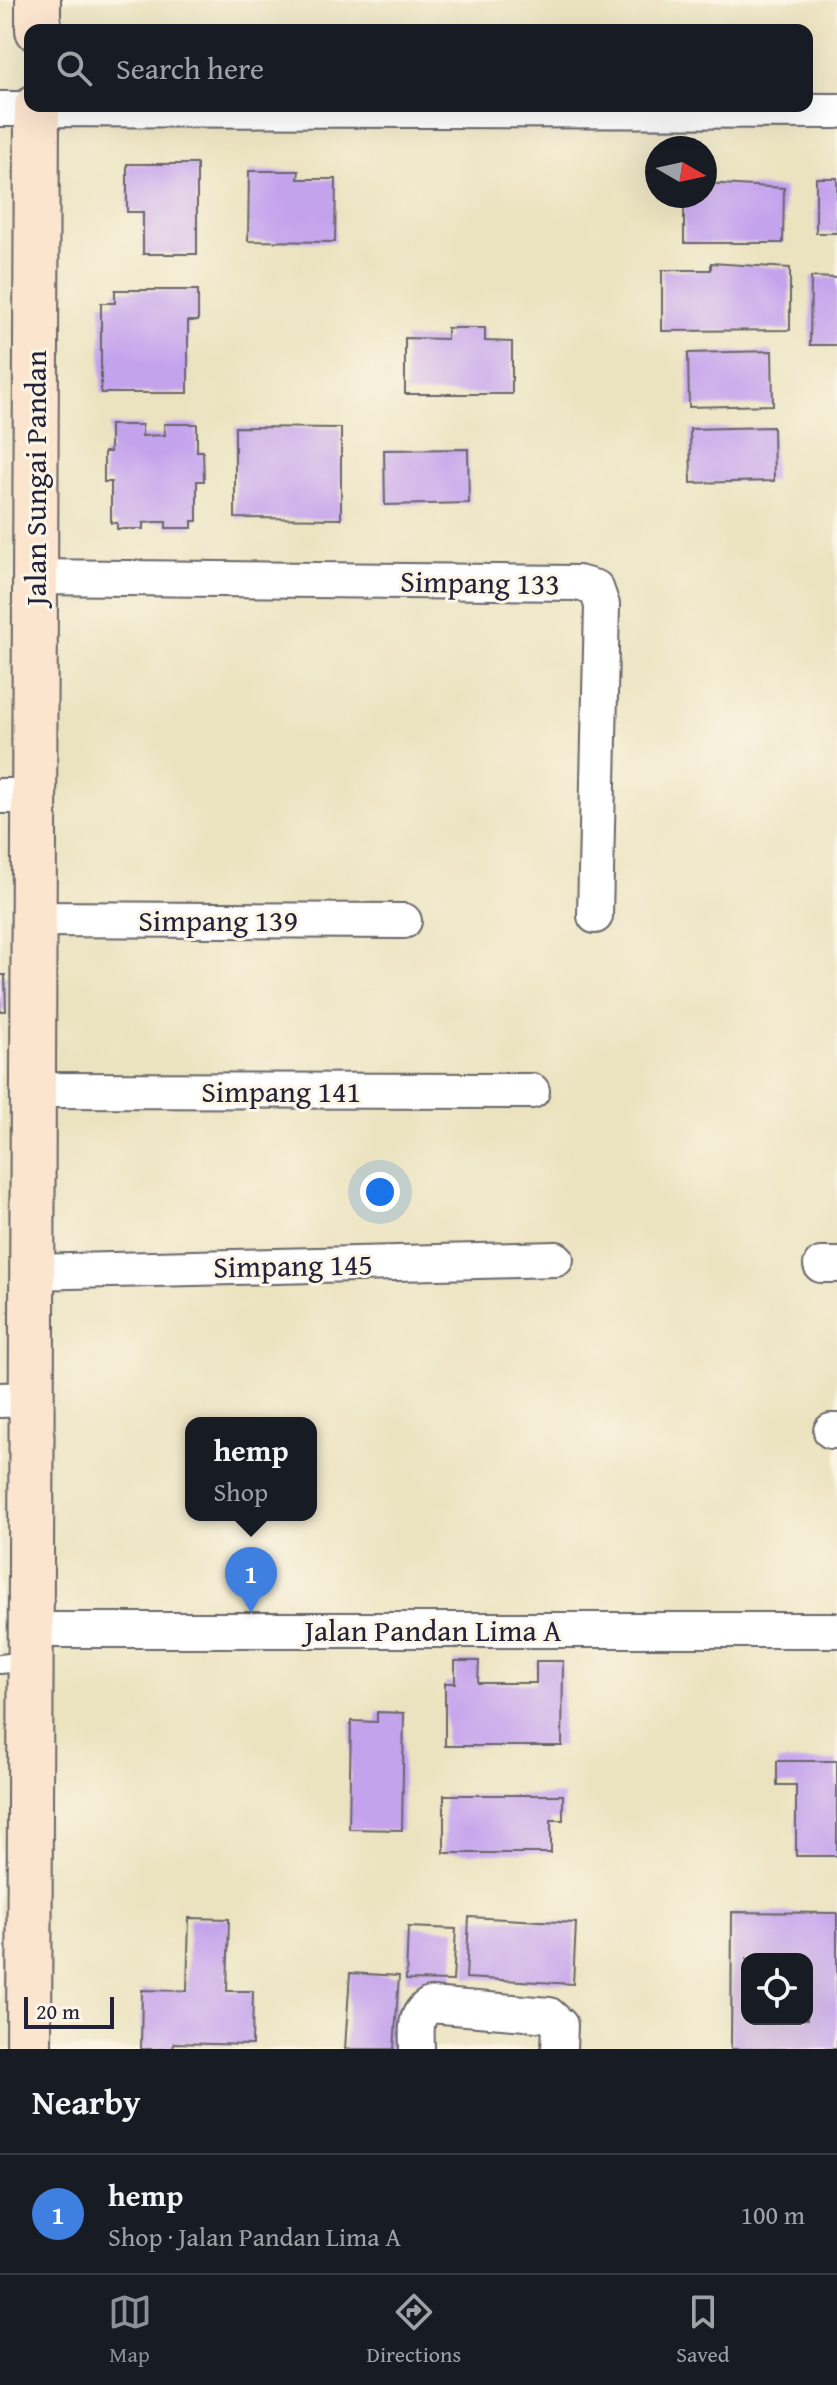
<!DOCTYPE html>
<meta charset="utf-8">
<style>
:root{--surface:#171b24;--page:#242831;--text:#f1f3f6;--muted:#9ea1a6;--line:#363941;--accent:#8c9099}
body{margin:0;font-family:"Gentium Book Plus",serif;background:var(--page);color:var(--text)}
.controls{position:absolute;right:24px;bottom:24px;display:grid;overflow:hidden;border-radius:16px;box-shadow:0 8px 32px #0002}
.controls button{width:72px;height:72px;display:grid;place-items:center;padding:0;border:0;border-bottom:2px solid var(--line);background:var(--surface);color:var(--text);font:40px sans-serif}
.compass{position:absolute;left:645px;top:136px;width:72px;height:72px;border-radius:50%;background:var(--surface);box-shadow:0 8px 32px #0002;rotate:99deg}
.scale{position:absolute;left:24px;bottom:20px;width:90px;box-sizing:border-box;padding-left:8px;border:4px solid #22223b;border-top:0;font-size:22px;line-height:28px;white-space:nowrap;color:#22223b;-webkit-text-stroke:6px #fcf5e5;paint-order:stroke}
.you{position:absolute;left:380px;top:1192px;width:28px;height:28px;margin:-20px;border:6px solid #fff;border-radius:50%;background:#1a73e8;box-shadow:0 0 0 12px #1a73e833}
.badge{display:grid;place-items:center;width:52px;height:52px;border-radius:50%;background:var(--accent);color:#fff;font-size:26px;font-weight:700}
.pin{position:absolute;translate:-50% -66px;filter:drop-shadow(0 2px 4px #0008)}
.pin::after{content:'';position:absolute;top:42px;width:28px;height:24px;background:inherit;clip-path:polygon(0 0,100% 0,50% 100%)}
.popup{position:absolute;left:185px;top:1417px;width:132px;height:104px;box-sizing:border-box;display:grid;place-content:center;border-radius:16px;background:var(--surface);filter:drop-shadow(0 2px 6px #0005);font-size:26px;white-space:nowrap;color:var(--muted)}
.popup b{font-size:30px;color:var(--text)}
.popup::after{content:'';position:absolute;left:50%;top:100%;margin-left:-16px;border:16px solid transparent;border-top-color:var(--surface)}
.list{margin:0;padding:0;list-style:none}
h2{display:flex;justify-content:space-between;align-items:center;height:104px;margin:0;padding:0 32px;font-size:34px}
h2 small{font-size:26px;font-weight:400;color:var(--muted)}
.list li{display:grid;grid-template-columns:52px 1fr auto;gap:24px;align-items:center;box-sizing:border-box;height:120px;padding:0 32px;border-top:2px solid var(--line)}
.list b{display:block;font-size:30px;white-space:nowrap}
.list p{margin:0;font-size:26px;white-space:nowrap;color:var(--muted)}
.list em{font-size:26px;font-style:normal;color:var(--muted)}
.icon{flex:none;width:44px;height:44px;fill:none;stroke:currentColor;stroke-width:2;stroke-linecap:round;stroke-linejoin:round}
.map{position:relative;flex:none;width:837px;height:2049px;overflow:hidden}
.search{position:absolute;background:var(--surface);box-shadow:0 8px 32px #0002;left:24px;right:24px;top:24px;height:88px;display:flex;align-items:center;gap:20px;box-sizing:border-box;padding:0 28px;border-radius:16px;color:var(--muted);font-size:30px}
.sheet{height:224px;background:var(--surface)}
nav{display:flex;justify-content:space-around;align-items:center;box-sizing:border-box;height:112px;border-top:2px solid var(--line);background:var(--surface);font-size:22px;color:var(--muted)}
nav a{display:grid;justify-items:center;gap:4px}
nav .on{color:var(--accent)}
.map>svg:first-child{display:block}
.building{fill:#c4a3ed;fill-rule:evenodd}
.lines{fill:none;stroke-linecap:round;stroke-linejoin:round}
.lane-casing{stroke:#68666a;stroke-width:22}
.street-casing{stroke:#68666a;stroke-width:38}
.secondary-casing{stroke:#68666a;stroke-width:48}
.lane{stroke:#fff;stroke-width:18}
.street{stroke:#fff;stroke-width:34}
.secondary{stroke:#fce5cf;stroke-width:44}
.labels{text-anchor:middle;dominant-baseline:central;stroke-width:6;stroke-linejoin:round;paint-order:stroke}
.street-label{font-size:30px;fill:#22223b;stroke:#fcf5e5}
</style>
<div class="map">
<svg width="837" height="2049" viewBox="0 0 837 2049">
<rect width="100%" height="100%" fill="#fcf5e5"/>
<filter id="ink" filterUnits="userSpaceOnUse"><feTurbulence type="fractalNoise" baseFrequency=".0125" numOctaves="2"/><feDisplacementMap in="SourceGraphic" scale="16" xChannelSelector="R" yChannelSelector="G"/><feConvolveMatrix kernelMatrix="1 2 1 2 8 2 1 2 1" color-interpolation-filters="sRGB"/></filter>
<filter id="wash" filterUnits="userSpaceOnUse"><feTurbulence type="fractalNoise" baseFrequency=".006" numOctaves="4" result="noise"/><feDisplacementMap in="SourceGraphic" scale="32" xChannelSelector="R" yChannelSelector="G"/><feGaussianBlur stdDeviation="1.8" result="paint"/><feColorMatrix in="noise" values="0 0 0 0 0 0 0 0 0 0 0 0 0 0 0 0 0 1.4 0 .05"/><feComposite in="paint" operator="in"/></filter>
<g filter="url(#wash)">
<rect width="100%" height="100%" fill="#ebe3c0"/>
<g id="blocks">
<!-- building -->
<g class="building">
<polygon points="127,164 197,164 197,254 143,254 143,212 127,212"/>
<polygon points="249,171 299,171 298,179 336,179 335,242 248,241"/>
<rect x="816" y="178" width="21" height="55"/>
<polygon points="705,183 784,188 783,243 684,243 684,196 705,196"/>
<polygon points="711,263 790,268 790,330 662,331 662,270 711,270"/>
<polygon points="811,277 837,278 837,345 810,345"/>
<polygon points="115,290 198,290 198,321 188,321 188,393 101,393 101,303 115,303"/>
<polygon points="447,328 485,328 485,341 512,342 512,394 405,394 405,338 447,339"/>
<polygon points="772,351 773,405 689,407 688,353"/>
<polygon points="164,424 197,424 197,451 203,451 204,481 197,481 197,521 192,521 192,528 166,528 166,522 155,522 143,523 143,529 117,529 117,523 111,523 111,482 104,482 104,452 110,452 110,425 142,425 142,436 165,435"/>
<polygon points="235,427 341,428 341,519 235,518"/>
<polygon points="773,427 774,481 691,483 690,429"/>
<polygon points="468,449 469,503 385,505 384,450"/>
<polygon points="0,975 5,975 6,1011 0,1011"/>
<polygon points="455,1661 479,1661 478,1683 536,1683 536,1661 563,1661 562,1746 445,1746 445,1683 455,1683"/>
<polygon points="377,1712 404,1713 402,1830 349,1829 351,1721 377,1722"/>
<polygon points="777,1761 837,1761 837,1856 796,1856 796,1785 777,1785"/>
<polygon points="444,1795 563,1795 563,1820 551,1820 551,1853 444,1853"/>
<path d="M 732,1912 L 837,1913 L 837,2049 L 731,2049 ZM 747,1959 L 807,1959 L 807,2019 L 747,2019 Z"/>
<polygon points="469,1917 576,1923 573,1984 466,1978"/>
<polygon points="189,1918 229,1919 227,1991 253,1991 252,2045 174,2043 173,2049 141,2049 142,1990 187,1991"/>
<polygon points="408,1927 456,1929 453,1981 406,1980"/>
<polygon points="350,1973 399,1976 394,2049 345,2049"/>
</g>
</g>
</g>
<g filter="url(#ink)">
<use href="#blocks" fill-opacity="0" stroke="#68666a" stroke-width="2"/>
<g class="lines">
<defs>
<polyline id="lane" points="0,1664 28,1661"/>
<g id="street">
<polyline points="0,109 837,111"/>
<polyline points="35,577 578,583 596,588 602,605 595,916"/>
<polyline points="0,796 33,796"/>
<polyline points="31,919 404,921"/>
<polyline points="30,1090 532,1091"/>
<polyline points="821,1265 837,1265"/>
<polyline points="30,1272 556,1259"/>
<polyline points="0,1400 29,1399"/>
<polyline points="831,1431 837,1431"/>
<polyline points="28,1630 837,1630"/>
<path d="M 417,2049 C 417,2032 413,2015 430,2005 L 549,2015 L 560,2025 L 559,2049"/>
</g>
<g id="secondary">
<polyline points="38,30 38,0"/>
<polyline points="29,2049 37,106"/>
</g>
</defs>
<!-- lane casing -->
<use href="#lane" class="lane-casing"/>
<!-- street casing -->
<use href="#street" class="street-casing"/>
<!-- secondary casing -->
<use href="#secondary" class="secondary-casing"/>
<!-- lane -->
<use href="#lane" class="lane"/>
<!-- street -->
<use href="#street" class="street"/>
<!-- secondary -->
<use href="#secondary" class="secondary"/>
</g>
</g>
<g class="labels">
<!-- street labels -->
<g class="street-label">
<text transform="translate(35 478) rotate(-90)">Jalan Sungai Pandan</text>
<text transform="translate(480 582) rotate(1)">Simpang 133</text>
<text x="218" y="920">Simpang 139</text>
<text x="281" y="1091">Simpang 141</text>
<text transform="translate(293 1265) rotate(-1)">Simpang 145</text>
<text x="433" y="1630">Jalan Pandan Lima A</text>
</g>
</g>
</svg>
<div class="controls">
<button><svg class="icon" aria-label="locate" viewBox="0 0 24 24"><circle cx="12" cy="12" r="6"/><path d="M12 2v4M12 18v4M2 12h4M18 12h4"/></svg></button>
</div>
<svg class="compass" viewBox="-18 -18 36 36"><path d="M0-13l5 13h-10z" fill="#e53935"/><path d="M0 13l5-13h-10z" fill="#9ea1a6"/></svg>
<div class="scale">20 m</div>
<div class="you"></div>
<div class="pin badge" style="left:251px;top:1613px;background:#3f7fe0">1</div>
<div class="popup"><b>hemp</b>Shop</div>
<div class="search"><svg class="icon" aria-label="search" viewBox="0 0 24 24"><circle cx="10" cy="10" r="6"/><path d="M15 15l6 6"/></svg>Search here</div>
</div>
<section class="sheet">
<h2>Nearby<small></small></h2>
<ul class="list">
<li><span class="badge" style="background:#3f7fe0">1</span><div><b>hemp</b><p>Shop · Jalan Pandan Lima A</p></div><em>100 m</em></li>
</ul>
</section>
<nav>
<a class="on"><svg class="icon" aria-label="map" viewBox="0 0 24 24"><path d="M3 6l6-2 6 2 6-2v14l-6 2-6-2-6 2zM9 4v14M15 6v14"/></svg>Map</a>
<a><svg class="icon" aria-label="directions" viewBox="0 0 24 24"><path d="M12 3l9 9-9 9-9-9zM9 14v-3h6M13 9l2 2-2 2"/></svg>Directions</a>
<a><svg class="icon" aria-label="saved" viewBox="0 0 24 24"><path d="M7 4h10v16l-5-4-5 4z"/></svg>Saved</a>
</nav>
